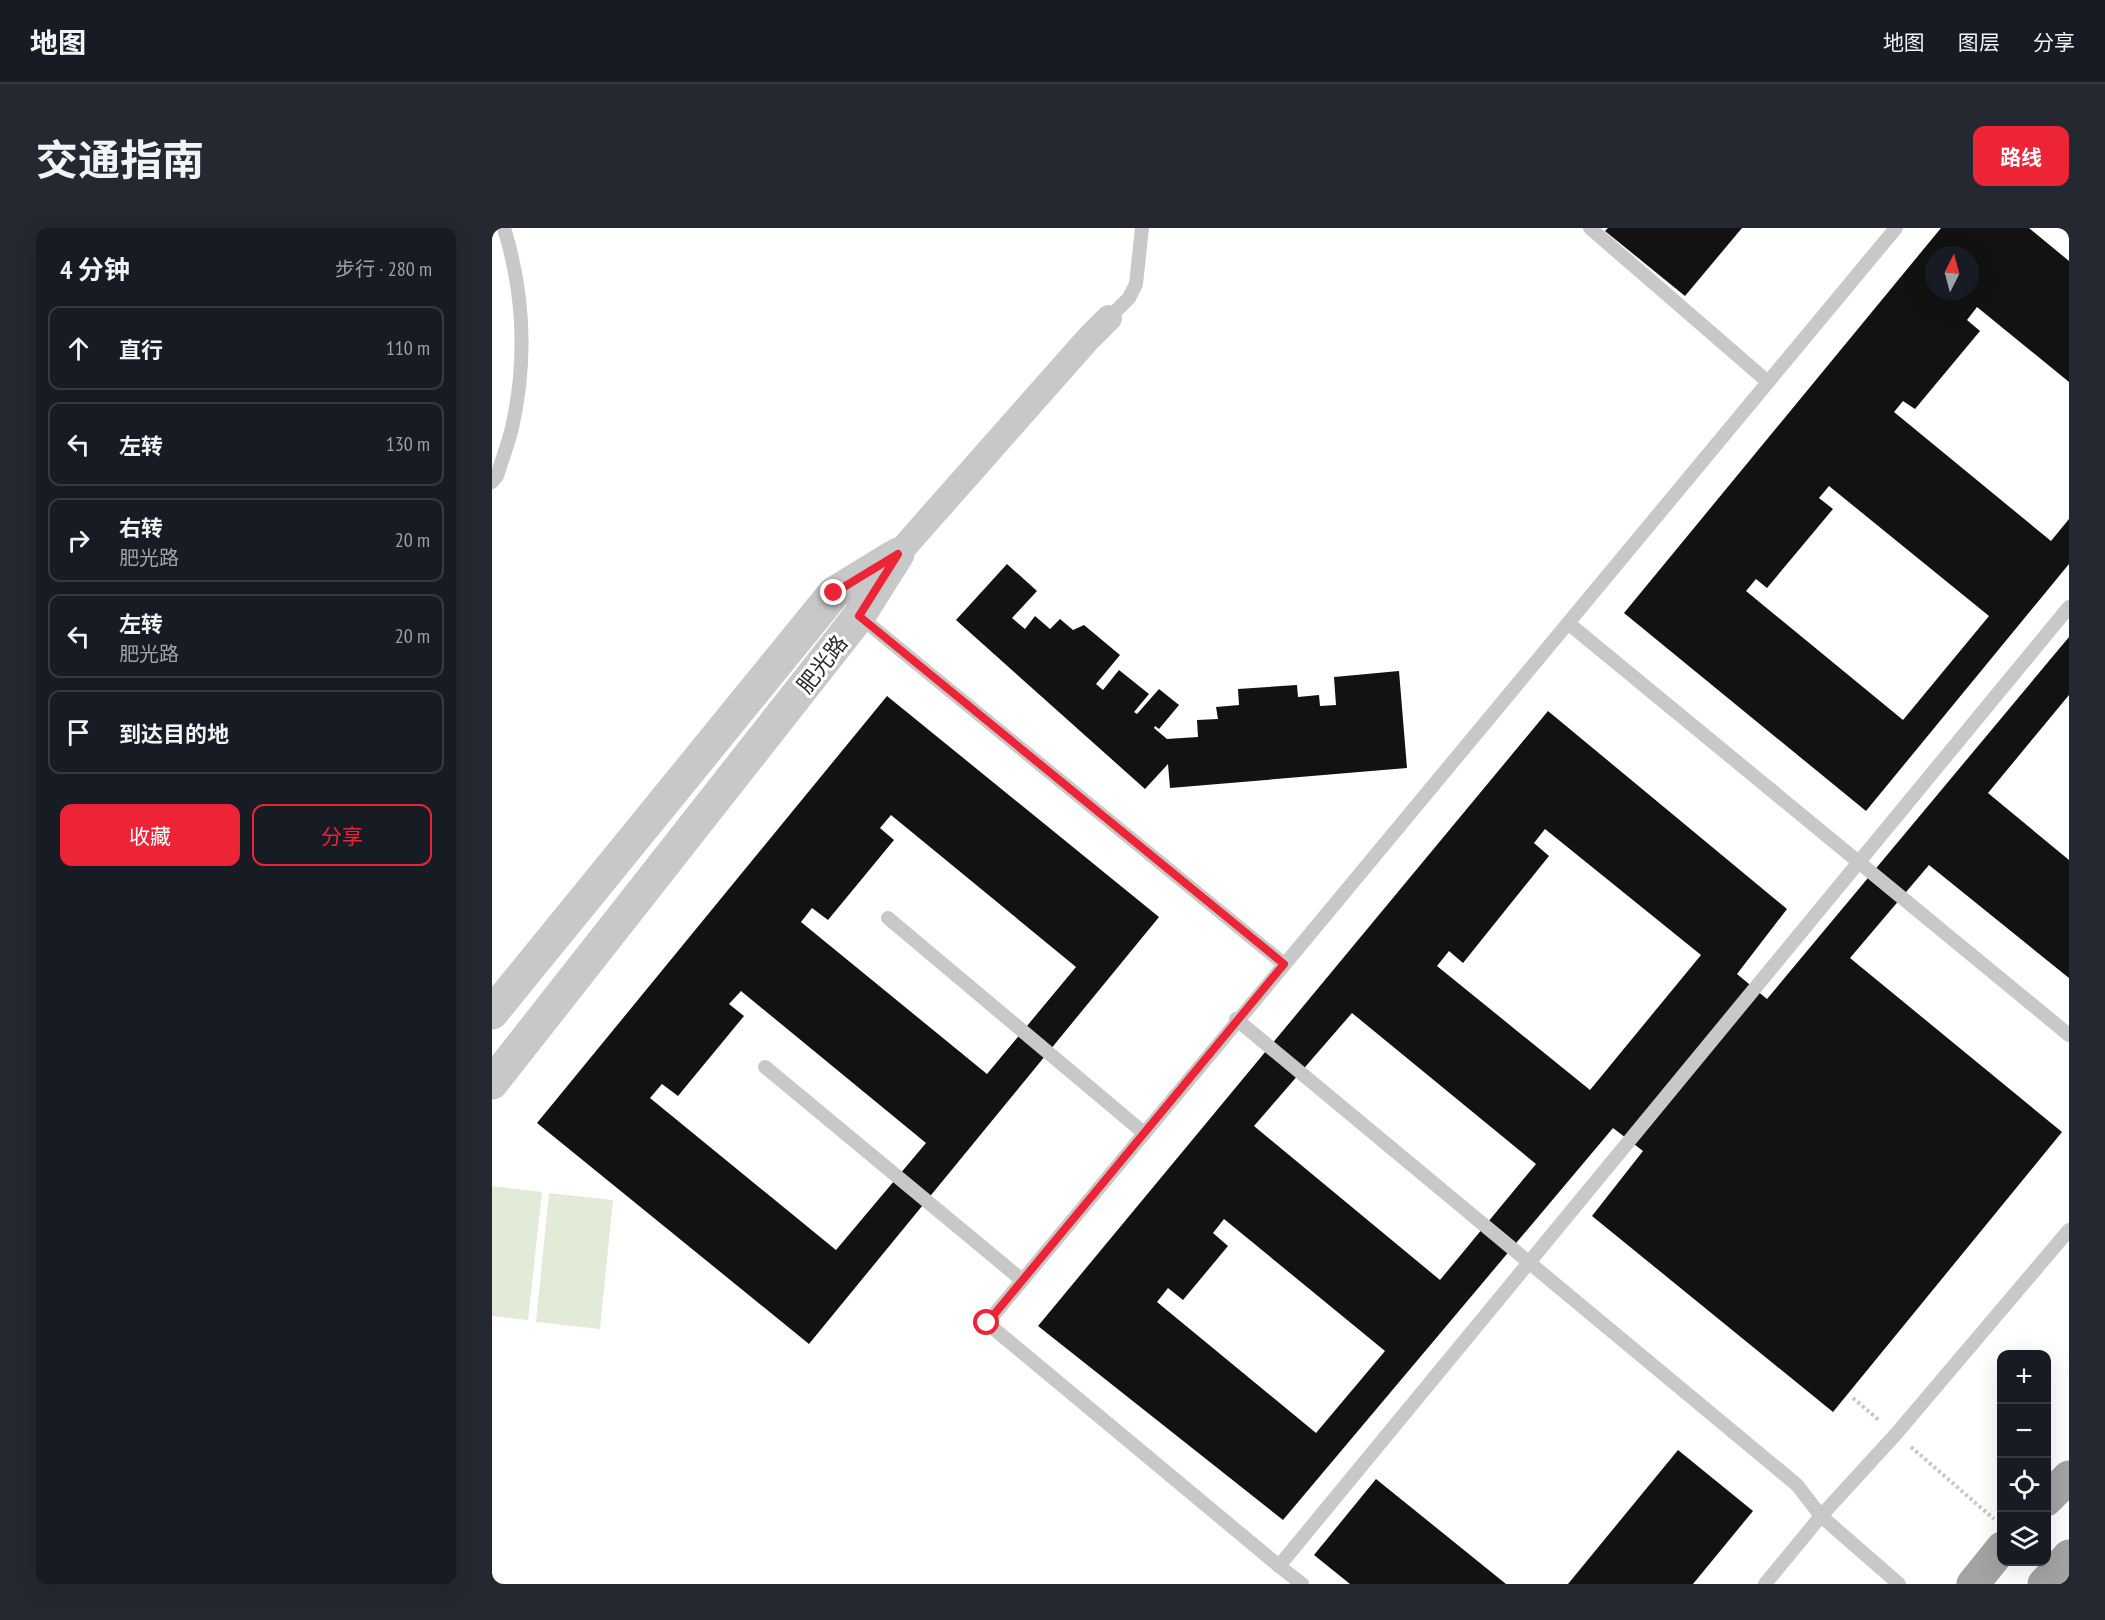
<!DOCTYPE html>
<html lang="zh">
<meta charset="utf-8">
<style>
:root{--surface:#171b24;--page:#242831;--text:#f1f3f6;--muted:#9ea1a6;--line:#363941;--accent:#ec2435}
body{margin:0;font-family:"PT Sans Narrow","Noto Sans SC",sans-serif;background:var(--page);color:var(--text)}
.controls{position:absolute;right:18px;bottom:18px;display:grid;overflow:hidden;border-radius:12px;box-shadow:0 6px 24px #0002}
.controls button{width:54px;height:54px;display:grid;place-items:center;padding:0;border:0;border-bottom:2px solid var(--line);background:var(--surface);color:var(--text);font:30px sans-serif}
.compass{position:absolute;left:1433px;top:18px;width:54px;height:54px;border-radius:50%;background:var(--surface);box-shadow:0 6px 24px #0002;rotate:6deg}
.stop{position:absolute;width:18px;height:18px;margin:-14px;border:4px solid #ec2435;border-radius:50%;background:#fff}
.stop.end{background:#ec2435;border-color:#fff;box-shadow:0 2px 6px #0008}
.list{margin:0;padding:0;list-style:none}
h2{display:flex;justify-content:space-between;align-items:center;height:78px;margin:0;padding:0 24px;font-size:26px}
h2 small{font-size:20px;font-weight:400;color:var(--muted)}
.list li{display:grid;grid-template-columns:39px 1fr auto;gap:18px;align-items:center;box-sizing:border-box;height:84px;margin:0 12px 12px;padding:0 12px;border:2px solid var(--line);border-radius:12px}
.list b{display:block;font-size:22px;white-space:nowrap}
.list p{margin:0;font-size:20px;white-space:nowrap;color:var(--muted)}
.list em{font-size:20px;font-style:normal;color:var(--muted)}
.actions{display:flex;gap:12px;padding:18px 24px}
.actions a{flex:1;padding:14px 0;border:2px solid var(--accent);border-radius:12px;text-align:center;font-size:21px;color:var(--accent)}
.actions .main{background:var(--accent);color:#fff}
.icon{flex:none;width:33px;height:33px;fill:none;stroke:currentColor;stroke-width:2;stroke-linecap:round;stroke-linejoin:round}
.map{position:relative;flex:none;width:1577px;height:1356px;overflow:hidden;border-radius:12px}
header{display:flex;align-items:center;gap:36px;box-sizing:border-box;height:84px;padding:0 30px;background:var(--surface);border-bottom:2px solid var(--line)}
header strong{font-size:28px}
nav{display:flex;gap:33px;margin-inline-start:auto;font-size:21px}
.intro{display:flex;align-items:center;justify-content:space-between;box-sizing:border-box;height:144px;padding:0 36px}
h1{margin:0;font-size:42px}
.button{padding:15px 27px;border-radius:12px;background:var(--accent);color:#fff;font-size:21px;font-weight:700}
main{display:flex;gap:36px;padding:0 36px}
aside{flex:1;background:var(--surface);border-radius:12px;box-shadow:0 6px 24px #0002}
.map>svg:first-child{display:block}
.park{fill:#e2ead8}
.building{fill:#121212;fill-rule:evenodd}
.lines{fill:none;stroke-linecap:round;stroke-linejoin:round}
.path{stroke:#c8c8c8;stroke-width:4;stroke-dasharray:3 3;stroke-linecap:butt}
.service{stroke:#c8c8c8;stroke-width:14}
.minor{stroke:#c8c8c8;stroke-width:26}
.tertiary{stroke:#c8c8c8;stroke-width:33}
.primary{stroke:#a3a3a3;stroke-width:33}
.route{stroke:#ec2435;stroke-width:8}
.labels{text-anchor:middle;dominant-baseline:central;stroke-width:6;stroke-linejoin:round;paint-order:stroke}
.street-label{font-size:22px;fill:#2b2b2b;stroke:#fff}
</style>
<header>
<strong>地图</strong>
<nav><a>地图</a><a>图层</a><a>分享</a></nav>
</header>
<div class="intro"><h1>交通指南</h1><a class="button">路线</a></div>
<main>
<aside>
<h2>4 分钟<small>步行 · 280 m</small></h2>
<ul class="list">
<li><svg class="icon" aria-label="ahead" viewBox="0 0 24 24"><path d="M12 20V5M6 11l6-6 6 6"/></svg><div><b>直行</b></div><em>110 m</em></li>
<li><svg class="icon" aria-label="left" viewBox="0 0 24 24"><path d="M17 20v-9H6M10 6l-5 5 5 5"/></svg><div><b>左转</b></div><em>130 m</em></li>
<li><svg class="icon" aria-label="right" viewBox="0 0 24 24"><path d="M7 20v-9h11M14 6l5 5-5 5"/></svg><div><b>右转</b><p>肥光路</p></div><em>20 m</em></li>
<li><svg class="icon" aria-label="left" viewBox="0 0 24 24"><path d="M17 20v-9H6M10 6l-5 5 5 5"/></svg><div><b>左转</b><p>肥光路</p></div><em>20 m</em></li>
<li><svg class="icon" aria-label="arrive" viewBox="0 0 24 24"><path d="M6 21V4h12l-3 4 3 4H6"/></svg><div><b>到达目的地</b></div></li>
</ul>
<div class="actions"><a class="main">收藏</a><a>分享</a></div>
</aside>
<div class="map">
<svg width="1577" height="1356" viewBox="0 0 1577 1356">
<rect width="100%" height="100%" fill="#fff"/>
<!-- park -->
<g class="park">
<polygon points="0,958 50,964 36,1092 0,1088"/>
<polygon points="57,965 121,972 108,1101 44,1094"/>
</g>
<!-- building -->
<g class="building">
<polygon points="1116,0 1250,0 1193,68 1113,3"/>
<path d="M 1449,0 L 1537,0 L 1577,33 L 1577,154 L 1485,79 L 1475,92 L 1488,103 L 1423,181 L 1411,173 L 1402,184 L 1559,313 L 1577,291 L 1577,336 L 1374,583 L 1132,385 ZM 1442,27 L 1478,27 L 1478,63 L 1442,63 ZM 1337,258 L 1497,388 L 1411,492 L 1254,363 L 1264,351 L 1275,360 L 1341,281 L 1327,270 Z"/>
<polygon points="515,336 545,363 520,390 533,401 543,388 558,401 568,391 581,402 592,397 628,427 604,456 611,462 627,442 657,466 642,484 645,486 667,461 687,477 667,501 663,498 662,500 675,511 706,509 705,492 726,491 724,479 747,477 746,461 805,457 806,469 827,467 828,478 844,477 842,449 907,443 915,540 678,560 676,536 653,561 464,392"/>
<path d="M 1577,409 L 1577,467 L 1496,565 L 1577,632 L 1577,750 L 1437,637 L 1358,730 L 1570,904 L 1341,1184 L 1100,988 L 1151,923 L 1121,900 L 791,1292 L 546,1098 L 1056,483 L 1295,681 L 1245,746 L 1275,771 ZM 1053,601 L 1209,727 L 1098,862 L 945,738 L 957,723 L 971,735 L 1057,628 L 1042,615 ZM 860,785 L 1044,936 L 948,1052 L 762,898 ZM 732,991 L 893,1123 L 824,1205 L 665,1074 L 676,1060 L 691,1072 L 736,1018 L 721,1005 Z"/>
<path d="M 395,468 L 667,689 L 317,1116 L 45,895 ZM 399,587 L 584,739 L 495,846 L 309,694 L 320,680 L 336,692 L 402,612 L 388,600 ZM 249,763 L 434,915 L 344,1022 L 158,870 L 170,856 L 186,868 L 252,788 L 237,776 Z"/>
<polygon points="1186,1222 1261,1283 1201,1356 1076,1356"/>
<polygon points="884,1251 1014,1356 858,1356 822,1327"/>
</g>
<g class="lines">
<!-- path -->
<g class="path">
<polyline points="1361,1170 1388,1193"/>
<polyline points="1419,1219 1502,1291"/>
</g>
<!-- service -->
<g class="service">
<polyline points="1098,0 1276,154"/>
<polyline points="1404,0 495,1095 787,1338 1577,379"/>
<polyline points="617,90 637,70 644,56 650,0"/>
<path d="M 0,254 L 5,248 C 10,232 16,216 20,200 C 35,133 32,65 12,0"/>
<polyline points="367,388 792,736"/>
<polyline points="1076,395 1577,807"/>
<polyline points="396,690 652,905"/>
<polyline points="744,791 1305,1257 1329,1288 1407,1356"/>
<polyline points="273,839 530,1052"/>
<polyline points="787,1338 810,1356"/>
<polyline points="1273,1356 1329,1288 1404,1206 1577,1002"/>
</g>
<!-- minor -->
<polyline class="minor" points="406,326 596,111 617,90"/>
<!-- tertiary -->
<g class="tertiary">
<polyline points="0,785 342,365 399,330"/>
<polyline points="0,855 367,388 406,326"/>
</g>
<!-- primary -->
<g class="primary">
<polyline points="1554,1272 1577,1249"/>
<polyline points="1481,1356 1510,1320"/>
<polyline points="1552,1356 1577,1328"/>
</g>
</g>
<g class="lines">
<!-- route -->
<polyline class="route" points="342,365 406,326 367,388 792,736 495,1095"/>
</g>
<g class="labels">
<!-- street labels -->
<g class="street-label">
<text transform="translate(330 436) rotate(-52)">肥光路</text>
</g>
</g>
</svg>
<div class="controls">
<button>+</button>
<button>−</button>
<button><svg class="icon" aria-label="locate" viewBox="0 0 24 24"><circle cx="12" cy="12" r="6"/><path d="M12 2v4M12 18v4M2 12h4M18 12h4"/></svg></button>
<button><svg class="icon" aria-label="layers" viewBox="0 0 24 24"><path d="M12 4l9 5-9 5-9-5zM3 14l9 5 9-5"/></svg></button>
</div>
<svg class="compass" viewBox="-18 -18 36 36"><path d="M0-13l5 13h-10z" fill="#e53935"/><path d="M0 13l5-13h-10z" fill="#9ea1a6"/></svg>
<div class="stop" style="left:495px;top:1095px"></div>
<div class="stop end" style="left:342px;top:365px"></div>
</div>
</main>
